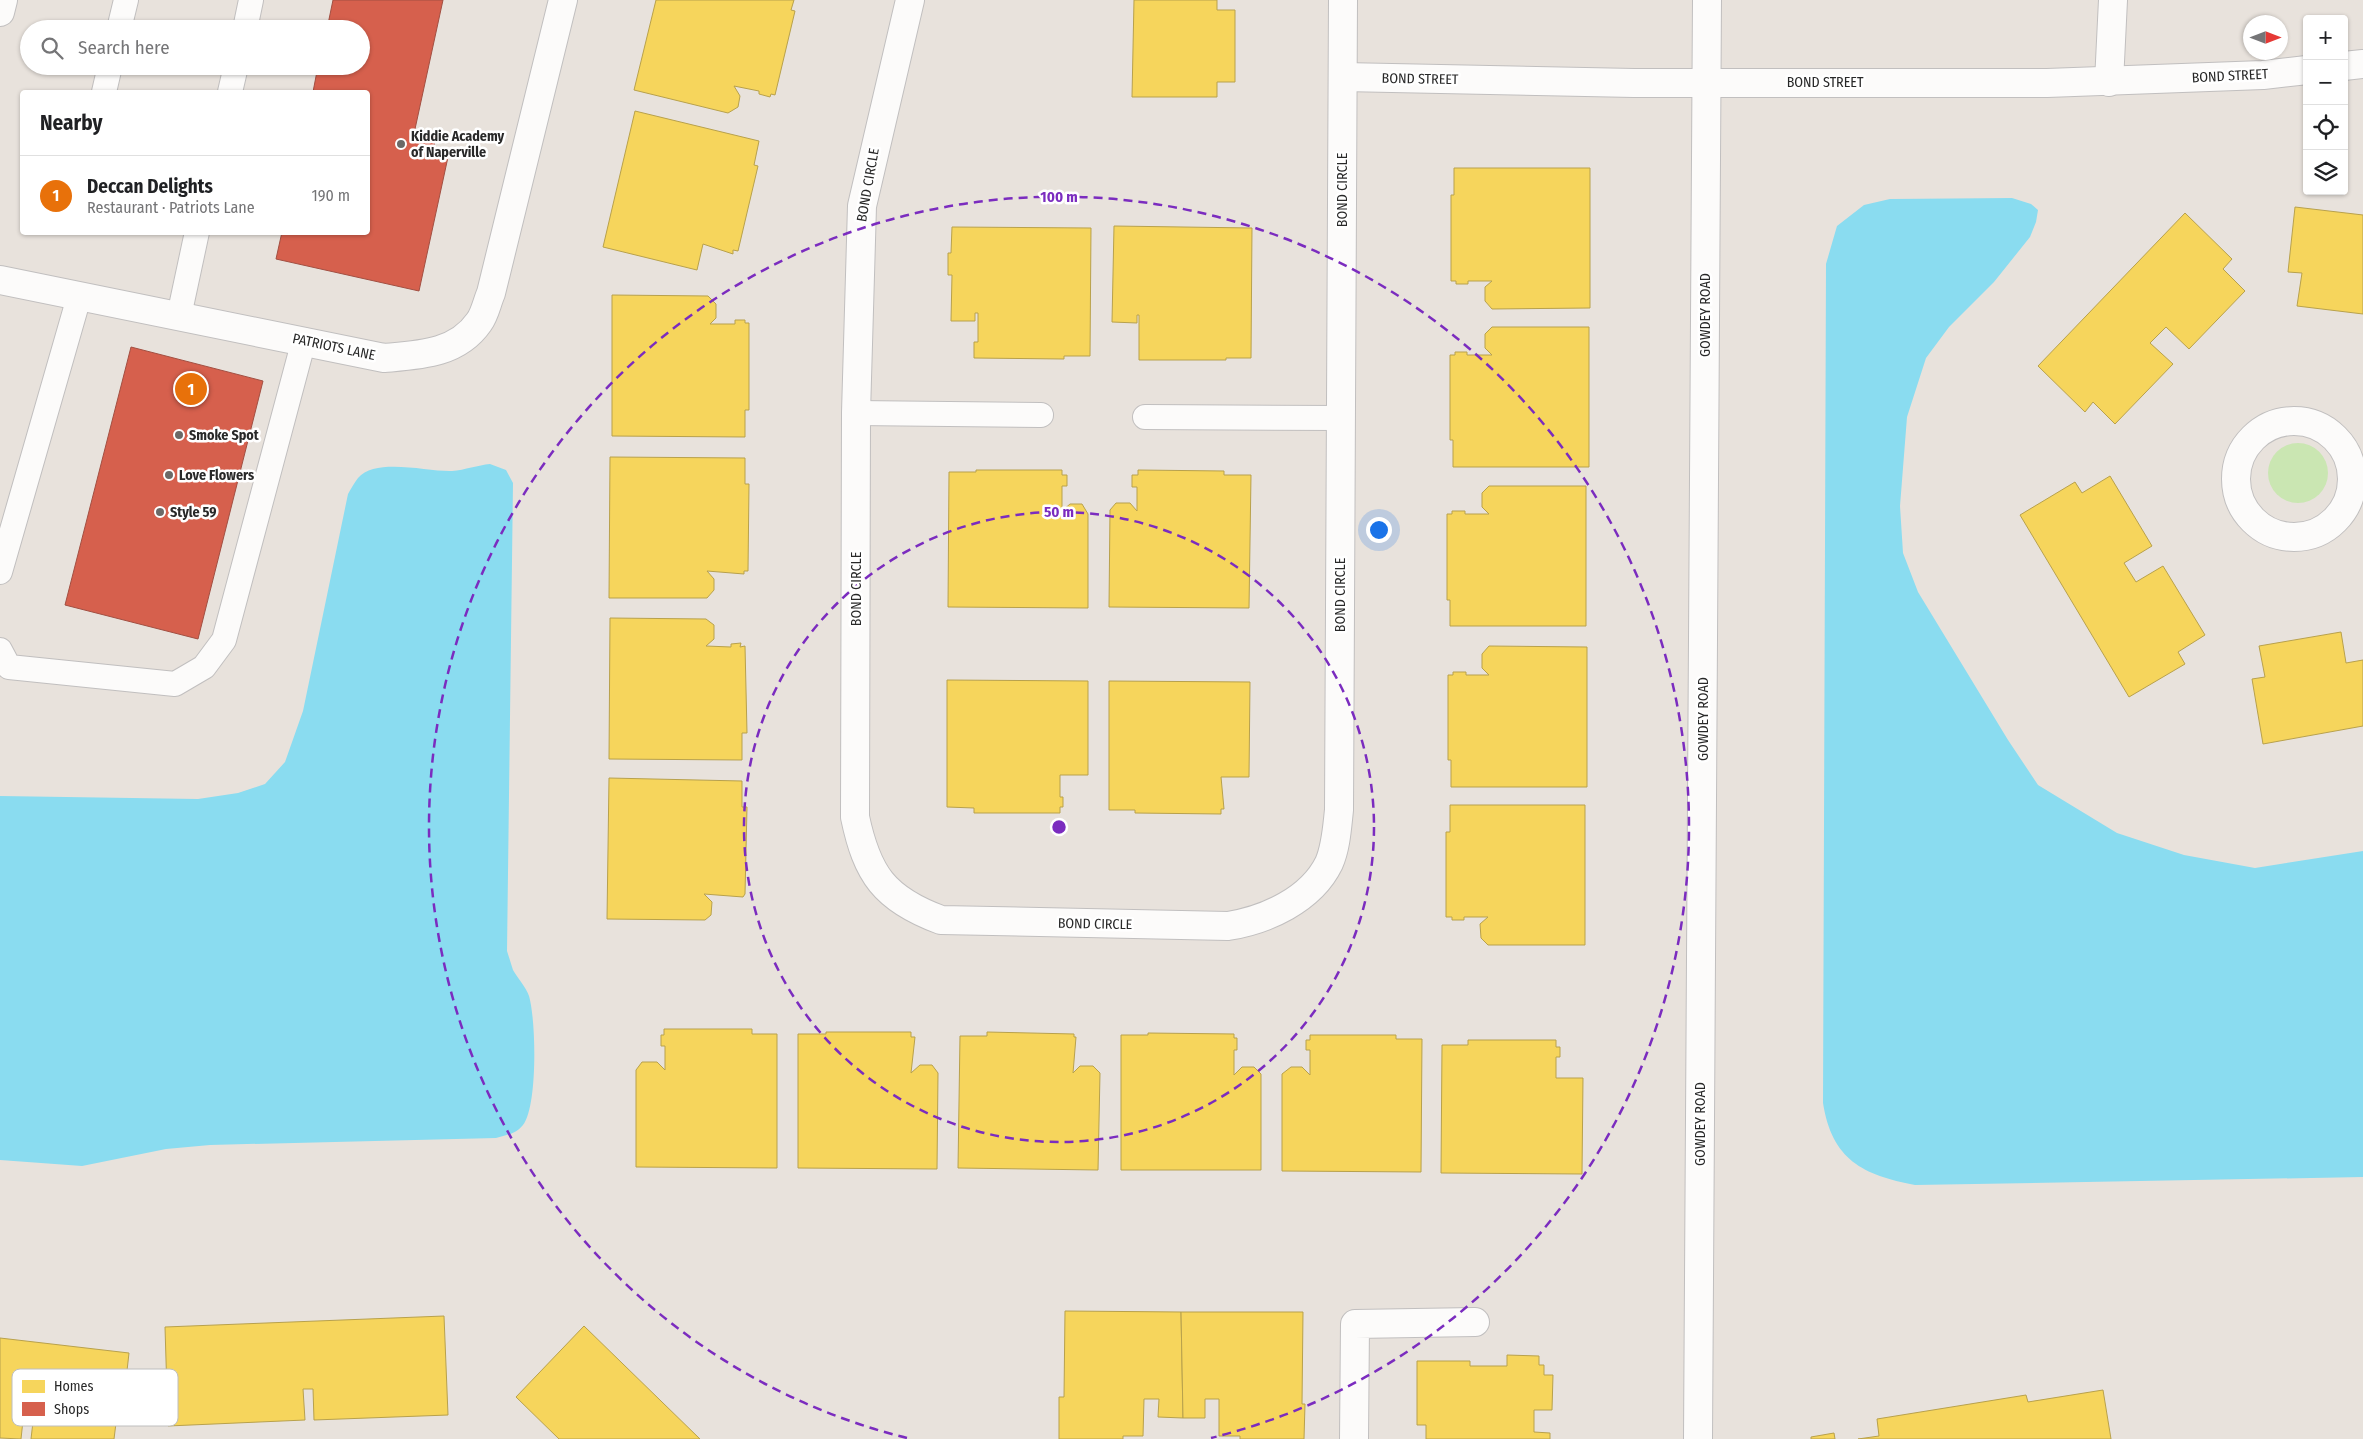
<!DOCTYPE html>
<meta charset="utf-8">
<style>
:root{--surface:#fff;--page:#f6f6f6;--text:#202124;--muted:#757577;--line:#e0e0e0;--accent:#6b6967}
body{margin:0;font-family:"Fira Sans Condensed",sans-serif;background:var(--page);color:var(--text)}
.controls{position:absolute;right:15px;top:15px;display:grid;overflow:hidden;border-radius:5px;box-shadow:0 1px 4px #0004}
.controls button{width:45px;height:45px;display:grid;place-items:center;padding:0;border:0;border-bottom:1px solid var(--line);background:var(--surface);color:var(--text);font:25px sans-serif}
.compass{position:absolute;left:2243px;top:15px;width:45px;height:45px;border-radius:50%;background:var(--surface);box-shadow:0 1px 4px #0004;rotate:90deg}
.you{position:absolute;left:1378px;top:529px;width:18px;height:18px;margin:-12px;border:4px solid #fff;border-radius:50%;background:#1a73e8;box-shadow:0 0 0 8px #1a73e833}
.badge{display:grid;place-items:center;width:32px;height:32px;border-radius:50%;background:var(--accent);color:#fff;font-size:16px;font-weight:700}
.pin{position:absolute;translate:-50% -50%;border:2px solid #fff;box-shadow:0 1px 5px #0006}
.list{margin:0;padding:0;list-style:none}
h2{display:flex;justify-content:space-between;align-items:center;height:65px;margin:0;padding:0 20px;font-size:21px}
h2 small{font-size:16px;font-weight:400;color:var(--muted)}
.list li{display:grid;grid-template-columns:32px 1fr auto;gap:15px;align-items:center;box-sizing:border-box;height:80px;padding:0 20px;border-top:1px solid var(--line)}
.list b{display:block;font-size:19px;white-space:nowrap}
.list p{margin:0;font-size:16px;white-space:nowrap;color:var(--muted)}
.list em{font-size:16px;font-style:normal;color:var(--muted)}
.icon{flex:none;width:28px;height:28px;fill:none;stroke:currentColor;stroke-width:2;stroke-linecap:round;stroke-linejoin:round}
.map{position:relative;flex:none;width:2363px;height:1439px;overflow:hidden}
.search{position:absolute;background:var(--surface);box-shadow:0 1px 4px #0004;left:20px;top:20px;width:350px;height:55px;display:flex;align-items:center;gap:12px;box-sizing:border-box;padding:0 18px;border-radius:28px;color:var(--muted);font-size:19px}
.panel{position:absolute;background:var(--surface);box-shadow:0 1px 4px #0004;left:20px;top:90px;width:350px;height:145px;border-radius:5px}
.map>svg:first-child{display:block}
.green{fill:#cae6b2}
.water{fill:#8adcf0}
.homes{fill:#f6d55c;stroke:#b8a14c}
.shops{fill:#d6604d;stroke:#a24f42}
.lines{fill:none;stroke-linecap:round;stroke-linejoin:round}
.lane-casing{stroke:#c1bfbf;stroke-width:26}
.street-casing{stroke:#c1bfbf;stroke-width:30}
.secondary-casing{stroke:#c1bfbf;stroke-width:30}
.lane{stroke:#fcfbfa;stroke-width:24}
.street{stroke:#fcfbfa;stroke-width:28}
.secondary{stroke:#fcfbfa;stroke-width:28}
.ring{fill:none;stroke:#7b2cbf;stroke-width:2.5;stroke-dasharray:9 6}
.poi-dot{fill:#6b6967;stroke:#fff;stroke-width:2}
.labels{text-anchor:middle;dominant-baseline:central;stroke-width:5;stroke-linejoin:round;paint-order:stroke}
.street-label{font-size:14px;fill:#282828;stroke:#fff}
.poi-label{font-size:14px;font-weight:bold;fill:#282828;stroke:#fff;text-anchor:start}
.key{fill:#fff;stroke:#bebebe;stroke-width:1}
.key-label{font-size:14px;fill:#282828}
.centre{fill:#7b2cbf;stroke:#fff;stroke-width:2.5}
.ring-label{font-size:15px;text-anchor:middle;font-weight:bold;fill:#7b2cbf;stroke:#fff;stroke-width:5;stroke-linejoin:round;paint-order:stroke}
</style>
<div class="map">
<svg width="2363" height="1439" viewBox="0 0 2363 1439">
<rect width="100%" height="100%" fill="#e8e2dc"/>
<!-- green -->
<circle class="green" cx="2298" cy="473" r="30"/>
<!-- water -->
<g class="water">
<path d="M 2012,198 L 2031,204 L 2038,210 L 2036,222 L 2030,237 L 1994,282 L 1949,327 L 1926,358 L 1907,417 L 1900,506 L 1903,553 L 1918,592 L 2008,740 L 2038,785 L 2117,833 L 2184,855 L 2255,868 L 2363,851 L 2363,1177 L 1915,1185 C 1863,1175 1832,1160 1823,1103 L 1826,264 L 1837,226 L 1864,205 L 1890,199 Z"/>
<path d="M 490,464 L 506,470 L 513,483 L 507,951 C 509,957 511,964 513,970 C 518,979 526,987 529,996 C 536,1019 538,1106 523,1125 C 516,1134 506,1135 496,1138 L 210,1145 L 166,1149 L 82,1166 L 0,1160 L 0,796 L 198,799 L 238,793 L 265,784 L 285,762 L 303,711 L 348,494 C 351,489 354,483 358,478 C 376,457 428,472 452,471 C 465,470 478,465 490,464 Z"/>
</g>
<!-- homes -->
<g class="homes">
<polygon points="656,0 794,0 791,10 795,11 775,95 771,94 770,97 759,94 759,91 734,86 740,96 738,107 728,113 634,90"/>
<polygon points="1134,0 1217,0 1217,10 1235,10 1235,82 1217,82 1217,97 1132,97"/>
<polygon points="635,111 759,141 754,165 758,166 738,251 733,250 733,254 703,244 697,270 603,247"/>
<polygon points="1454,168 1590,168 1590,308 1492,309 1485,301 1485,287 1492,281 1468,281 1468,284 1456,284 1456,281 1451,281 1451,195 1454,195"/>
<polygon points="2295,207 2363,215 2363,314 2297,306 2302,273 2288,272"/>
<polygon points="2185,213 2232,259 2223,269 2245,291 2189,349 2166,327 2150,343 2173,364 2115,424 2093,402 2085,412 2038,366"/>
<polygon points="1114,226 1252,228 1251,358 1226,358 1226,360 1139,360 1139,315 1137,315 1137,323 1112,322"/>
<polygon points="952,227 1091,228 1090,356 1064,356 1064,359 974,358 974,342 978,342 978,313 975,313 975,321 951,321 952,275 948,275 948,253 951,253"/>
<polygon points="612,295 708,296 716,304 716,318 710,324 735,324 735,320 745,320 745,323 749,323 749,410 745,410 745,437 612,436"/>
<polygon points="1492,327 1589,327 1589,467 1453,467 1453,440 1450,440 1450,355 1455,355 1455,352 1467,352 1467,355 1492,355 1485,348 1485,334"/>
<polygon points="610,457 745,458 745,484 749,484 748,571 744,571 744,574 707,571 714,579 714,590 707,598 609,598"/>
<polygon points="976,470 1062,470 1062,475 1067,475 1067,486 1062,486 1062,511 1070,504 1082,504 1088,514 1088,608 948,607 949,472 976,472"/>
<polygon points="1138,470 1224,471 1224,475 1251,475 1249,608 1109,607 1110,510 1116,503 1130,503 1137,511 1137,487 1132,487 1132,475 1138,475"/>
<polygon points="2110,476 2152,546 2124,563 2136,582 2163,566 2205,635 2178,652 2185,664 2129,697 2020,515 2075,482 2082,493"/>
<polygon points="1489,486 1586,486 1586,626 1450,626 1450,600 1447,600 1447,514 1452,514 1452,511 1465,511 1465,514 1489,514 1482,507 1482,493"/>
<polygon points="610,618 706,619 714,625 714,639 706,646 731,647 731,644 741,643 740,647 745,646 747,733 742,733 742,760 609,759"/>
<polygon points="2341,632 2346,663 2363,660 2363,726 2263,744 2252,679 2265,677 2259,646"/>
<polygon points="1489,646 1587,647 1587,787 1451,787 1451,760 1448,760 1448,675 1453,675 1453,672 1466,672 1466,675 1489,675 1482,668 1482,654"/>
<polygon points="947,680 1088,681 1088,775 1060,775 1060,797 1063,797 1063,807 1060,807 1060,813 974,813 974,808 947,807"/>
<polygon points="1109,681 1250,682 1249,777 1221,777 1224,809 1221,809 1221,814 1135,813 1135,810 1109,810"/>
<polygon points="609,778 742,781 742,807 747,807 745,894 743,897 704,894 712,902 711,915 705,920 607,919"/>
<polygon points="1450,805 1585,805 1585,945 1488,945 1481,938 1480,924 1488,917 1464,917 1464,920 1452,920 1452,917 1446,917 1446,832 1450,832"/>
<polygon points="664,1029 752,1029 752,1034 777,1034 777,1168 636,1167 636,1070 642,1062 657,1062 665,1070 665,1046 661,1046 661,1035 664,1035"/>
<polygon points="826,1032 911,1032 911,1037 915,1037 911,1073 920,1065 932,1065 938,1073 937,1169 798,1168 798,1034 826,1034"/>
<polygon points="987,1032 1074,1034 1074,1037 1076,1037 1073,1073 1080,1066 1093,1066 1100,1073 1098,1170 958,1168 960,1036 987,1036"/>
<polygon points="1148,1033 1234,1034 1234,1038 1237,1038 1237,1050 1234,1050 1234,1075 1242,1067 1254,1067 1261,1074 1261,1170 1121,1170 1121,1035 1148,1035"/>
<polygon points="1310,1035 1396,1035 1396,1039 1422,1039 1421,1172 1282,1171 1282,1074 1291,1067 1302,1067 1310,1075 1310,1050 1306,1050 1306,1040 1310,1040"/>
<polygon points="1468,1040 1556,1040 1556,1047 1560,1047 1560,1057 1556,1057 1556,1078 1583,1078 1582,1174 1441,1173 1442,1045 1468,1045"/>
<polygon points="1065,1311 1181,1312 1183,1418 1158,1417 1159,1399 1144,1399 1143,1436 1123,1436 1123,1439 1059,1439 1059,1397 1064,1397"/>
<polygon points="1181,1312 1303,1312 1302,1404 1305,1404 1304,1439 1240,1439 1240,1436 1219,1436 1219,1399 1205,1399 1205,1418 1183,1418"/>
<polygon points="444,1316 448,1415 314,1420 313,1389 303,1389 305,1420 168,1426 165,1327"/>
<polygon points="584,1326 700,1439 559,1439 516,1397"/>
<polygon points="0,1338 129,1353 122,1415 117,1415 114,1439 31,1439 34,1413 24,1411 21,1439 0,1438"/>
<polygon points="1507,1355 1539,1356 1539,1365 1544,1365 1544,1375 1553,1375 1552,1410 1534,1410 1534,1432 1550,1433 1550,1439 1426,1439 1426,1425 1417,1425 1417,1361 1470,1361 1470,1366 1507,1366"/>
<polygon points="2103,1390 2111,1439 1858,1439 1879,1436 1877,1419 2026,1395 2028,1402"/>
<polygon points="1834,1433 1835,1439 1811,1439 1811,1437"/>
</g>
<!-- shops -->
<g class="shops">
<polygon points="333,0 443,0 415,129 437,134 432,153 448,157 419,291 276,259 282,232 368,232 368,92 313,92 318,66 361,66 361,29 327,29"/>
<polygon points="131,347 263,381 198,639 65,605"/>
</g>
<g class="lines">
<defs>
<g id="lane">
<polyline points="119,29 126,0"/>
<polyline points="245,29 251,0"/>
<polyline points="104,92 110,66"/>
<polyline points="230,92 236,66"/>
<polyline points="179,316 197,232"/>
<polyline points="856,413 1041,415"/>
<polyline points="1145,417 1341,418"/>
<polyline points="0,572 79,297"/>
<polyline points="0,650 9,667 175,684 204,667 224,640 304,340"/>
</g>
<g id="street">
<path d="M 910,0 L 862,206 L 856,413 L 855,817 C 867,874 884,899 941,920 L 1228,926 C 1266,920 1311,900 1329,863 C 1336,847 1337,828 1339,810 L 1343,0"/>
<polyline points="2344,66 2363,64"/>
<polyline points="1343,77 1634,83 2047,83 2263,75 2307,70"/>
<polyline points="2109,82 2113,0"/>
<path d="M 0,280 L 384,358 C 419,355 457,354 479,322 C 485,314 487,302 491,293 L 563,0"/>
<circle cx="2294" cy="479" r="58"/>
<polyline points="1354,1439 1355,1324 1475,1322"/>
<polyline points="1698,1439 1707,0"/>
</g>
<polyline id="secondary" points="0,12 3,0"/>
</defs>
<!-- lane casing -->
<use href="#lane" class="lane-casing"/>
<!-- street casing -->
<use href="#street" class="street-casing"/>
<!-- secondary casing -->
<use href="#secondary" class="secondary-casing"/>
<!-- lane -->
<use href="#lane" class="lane"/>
<!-- street -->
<use href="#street" class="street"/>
<!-- secondary -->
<use href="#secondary" class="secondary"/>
</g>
<!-- distance rings -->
<g class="ring">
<circle cx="1059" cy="827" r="315"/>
<path d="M907 1438A630 630 0 1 1 1211 1438"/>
</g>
<!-- markers -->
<g class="poi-dot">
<circle cx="401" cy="144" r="5"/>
<circle cx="179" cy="435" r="5"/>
<circle cx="169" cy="475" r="5"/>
<circle cx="160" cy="512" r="5"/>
</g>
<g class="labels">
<!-- street labels -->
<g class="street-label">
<text transform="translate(2230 76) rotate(-3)">BOND STREET</text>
<text transform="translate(1420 79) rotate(1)">BOND STREET</text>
<text x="1825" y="82">BOND STREET</text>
<text transform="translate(868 185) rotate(-80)">BOND CIRCLE</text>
<text transform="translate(1342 190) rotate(-90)">BOND CIRCLE</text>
<text transform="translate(1705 315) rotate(-90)">GOWDEY ROAD</text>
<text transform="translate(334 347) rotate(12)">PATRIOTS LANE</text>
<text transform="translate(856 589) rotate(-90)">BOND CIRCLE</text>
<text transform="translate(1340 595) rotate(-90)">BOND CIRCLE</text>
<text transform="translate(1703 719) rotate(-90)">GOWDEY ROAD</text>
<text transform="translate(1095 924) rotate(1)">BOND CIRCLE</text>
<text transform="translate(1700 1124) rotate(-90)">GOWDEY ROAD</text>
</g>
<!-- poi labels -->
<g class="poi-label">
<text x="411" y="136">Kiddie Academy<tspan x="411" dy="16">of Naperville</tspan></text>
<text x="189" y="435">Smoke Spot</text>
<text x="179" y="475">Love Flowers</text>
<text x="170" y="512">Style 59</text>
</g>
</g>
<!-- legend -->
<rect x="12" y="1369" width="166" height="57" rx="8" class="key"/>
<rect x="22" y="1380" width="23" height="13" fill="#f6d55c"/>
<rect x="22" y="1402" width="23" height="14" fill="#d6604d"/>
<g class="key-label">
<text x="54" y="1391">Homes</text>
<text x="54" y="1414">Shops</text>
</g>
<circle cx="1059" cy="827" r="8" class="centre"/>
<g class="ring-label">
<text x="1059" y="202">100 m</text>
<text x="1059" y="517">50 m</text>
</g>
</svg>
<div class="controls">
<button>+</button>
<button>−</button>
<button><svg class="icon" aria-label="locate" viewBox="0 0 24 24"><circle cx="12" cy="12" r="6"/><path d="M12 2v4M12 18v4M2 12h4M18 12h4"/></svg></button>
<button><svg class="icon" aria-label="layers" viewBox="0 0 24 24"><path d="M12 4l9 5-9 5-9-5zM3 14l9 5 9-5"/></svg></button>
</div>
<svg class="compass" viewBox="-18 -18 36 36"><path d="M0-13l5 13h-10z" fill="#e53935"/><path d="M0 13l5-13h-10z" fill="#757577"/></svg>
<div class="you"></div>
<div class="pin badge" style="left:191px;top:389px;background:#e8710a">1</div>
<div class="search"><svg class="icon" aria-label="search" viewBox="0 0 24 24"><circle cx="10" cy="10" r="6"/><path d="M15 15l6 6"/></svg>Search here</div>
<section class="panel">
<h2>Nearby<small></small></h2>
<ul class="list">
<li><span class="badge" style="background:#e8710a">1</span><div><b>Deccan Delights</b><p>Restaurant · Patriots Lane</p></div><em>190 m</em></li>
</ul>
</section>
</div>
